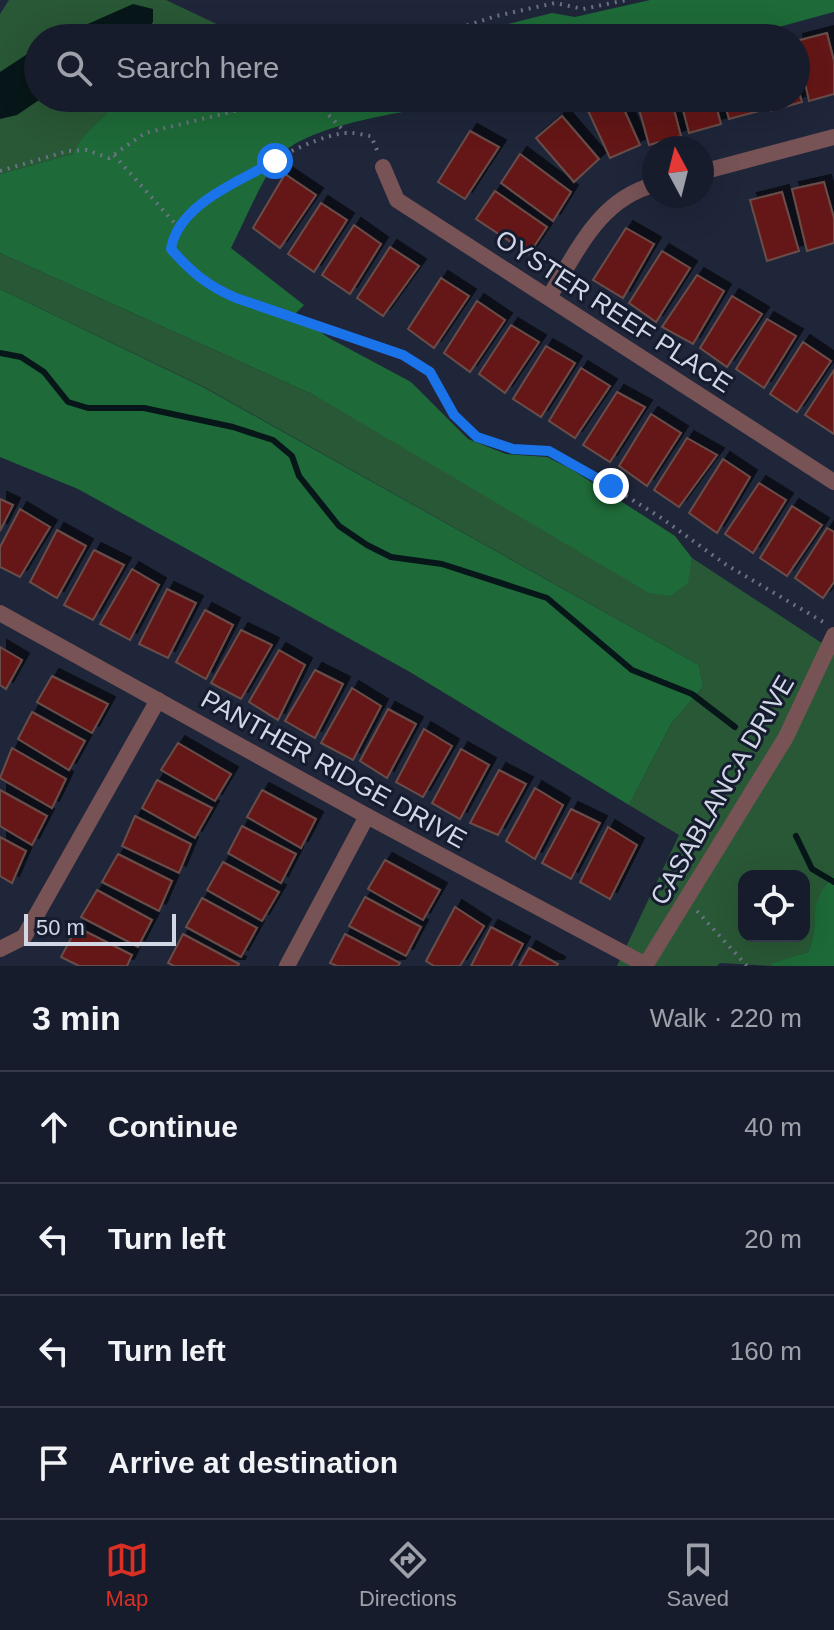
<!DOCTYPE html>
<meta charset="utf-8">
<style>
:root{--surface:#171c2c;--page:#242938;--text:#f1f3f6;--muted:#9ea1a9;--line:#363a48;--accent:#d93025}
body{margin:0;font-family:Helvetica,sans-serif;background:var(--page);color:var(--text)}
.controls{position:absolute;right:24px;bottom:24px;display:grid;overflow:hidden;border-radius:16px;box-shadow:0 8px 32px #0002}
.controls button{width:72px;height:72px;display:grid;place-items:center;padding:0;border:0;border-bottom:2px solid var(--line);background:var(--surface);color:var(--text);font:40px sans-serif}
.compass{position:absolute;left:642px;top:136px;width:72px;height:72px;border-radius:50%;background:var(--surface);box-shadow:0 8px 32px #0002;rotate:353deg}
.scale{position:absolute;left:24px;bottom:20px;width:152px;box-sizing:border-box;padding-left:8px;border:4px solid #d1d7e4;border-top:0;font-size:22px;line-height:28px;white-space:nowrap;color:#d1d7e4;-webkit-text-stroke:6px #161c2f;paint-order:stroke}
.stop{position:absolute;width:24px;height:24px;margin:-18px;border:6px solid #1a73e8;border-radius:50%;background:#fff}
.stop.end{background:#1a73e8;border-color:#fff;box-shadow:0 2px 8px #0008}
.list{margin:0;padding:0;list-style:none}
h2{display:flex;justify-content:space-between;align-items:center;height:104px;margin:0;padding:0 32px;font-size:34px}
h2 small{font-size:26px;font-weight:400;color:var(--muted)}
.list li{display:grid;grid-template-columns:52px 1fr auto;gap:24px;align-items:center;box-sizing:border-box;height:112px;padding:0 32px;border-top:2px solid var(--line)}
.list b{display:block;font-size:30px;white-space:nowrap}
.list em{font-size:26px;font-style:normal;color:var(--muted)}
.icon{flex:none;width:44px;height:44px;fill:none;stroke:currentColor;stroke-width:2;stroke-linecap:round;stroke-linejoin:round}
.map{position:relative;flex:none;width:834px;height:966px;overflow:hidden}
.search{position:absolute;background:var(--surface);box-shadow:0 8px 32px #0002;left:24px;right:24px;top:24px;height:88px;display:flex;align-items:center;gap:20px;box-sizing:border-box;padding:0 28px;border-radius:44px;color:var(--muted);font-size:30px}
.sheet{height:552px;background:var(--surface)}
nav{display:flex;justify-content:space-around;align-items:center;box-sizing:border-box;height:112px;border-top:2px solid var(--line);background:var(--surface);font-size:22px;color:var(--muted)}
nav a{display:grid;justify-items:center;gap:4px}
nav .on{color:var(--accent)}
.map>svg:first-child{display:block}
.green{fill:#295836;fill-rule:evenodd}
.forest{fill:#1e6a38}
.water{fill:#071618}
.lines{fill:none;stroke-linecap:round;stroke-linejoin:round}
.stream{stroke:#071618;stroke-width:6}
.building{fill:#651918;stroke:#694d4a;stroke-width:2;filter:url(#shadow)}
.path{stroke:#6b7283;stroke-width:4;stroke-dasharray:2 6;stroke-linecap:butt}
.minor{stroke:#775356;stroke-width:16}
.route{stroke:#1a73e8;stroke-width:10}
.labels{text-anchor:middle;dominant-baseline:central;stroke-width:6;stroke-linejoin:round;paint-order:stroke}
.street-label{font-size:26px;fill:#d1d7e4;stroke:#161c2f}
</style>
<div class="map">
<svg width="834" height="966" viewBox="0 0 834 966">
<defs>
<filter id="shadow"><feDropShadow dx="7" dy="-7" stdDeviation="0" flood-color="#0009"/></filter>
</defs>
<rect width="100%" height="100%" fill="#1f263a"/>
<!-- green -->
<g class="green">
<path d="M 9,0 L 166,0 L 246,38 L 38,38 L 38,98 L 117,98 C 104,123 86,127 74,154 L 0,174 L 0,14 Z"/>
<path d="M 0,253 L 314,395 L 687,583 L 692,558 L 834,651 L 834,875 C 804,909 823,919 808,952 L 773,963 L 772,966 L 720,963 L 717,966 L 617,966 L 679,835 L 629,805 L 671,724 L 703,687 L 699,665 L 204,387 L 0,289 ZM 744,876 L 804,876 L 804,936 L 744,936 Z"/>
</g>
<!-- forest -->
<g class="forest">
<polygon points="650,0 834,0 834,12 738,38 451,38 552,13 575,17"/>
<path d="M 117,98 L 484,98 C 436,108 311,120 280,156 C 264,174 243,225 231,248 L 304,305 L 295,314 L 329,338 L 411,382 L 468,439 L 506,454 L 547,457 L 571,469 L 675,536 L 692,558 L 688,583 L 670,596 L 649,593 L 314,395 L 0,253 L 0,174 L 73,154 C 87,125 104,123 117,98 Z"/>
<polygon points="0,289 203,387 699,665 703,687 671,724 629,805 410,672 78,489 0,457"/>
<path d="M 834,875 L 834,966 L 772,966 L 772,963 L 808,952 C 823,919 803,909 834,875 Z"/>
</g>
<!-- water -->
<g class="water">
<polygon points="133,4 153,9 153,22 140,38 56,38"/>
<polygon points="38,47 38,98 42,98 17,115 0,119 0,72"/>
</g>
<g class="lines">
<!-- stream -->
<g class="stream">
<polyline points="0,353 21,357 44,372 68,402 88,408 144,408 233,427 273,440 292,456 299,476 339,526 367,545 391,557 442,564 547,598 632,670 692,694 735,727"/>
<polyline points="796,836 812,869 834,882"/>
</g>
</g>
<!-- building -->
<g class="building">
<polygon points="827,33 834,61 834,94 809,101 796,41"/>
<polygon points="796,82 802,102 770,111 766,98 796,98"/>
<polygon points="595,98 619,98 640,145 610,158 584,102"/>
<polygon points="636,98 671,98 681,136 649,145"/>
<polygon points="680,98 714,98 721,124 689,133"/>
<polygon points="723,98 756,98 759,111 729,119"/>
<polygon points="562,116 599,159 574,182 536,138"/>
<polygon points="470,131 499,147 465,199 438,182"/>
<polygon points="520,154 571,192 553,221 501,183"/>
<polygon points="285,174 316,195 280,248 253,228"/>
<polygon points="824,182 834,218 834,243 807,251 792,189"/>
<polygon points="495,191 547,227 529,254 476,219"/>
<polygon points="782,192 799,251 767,261 750,200"/>
<polygon points="321,203 347,220 314,272 288,254"/>
<polygon points="354,225 381,244 350,294 322,275"/>
<polygon points="626,228 654,244 623,298 593,280"/>
<polygon points="390,247 419,266 383,316 357,298"/>
<polygon points="662,251 690,268 656,322 629,303"/>
<polygon points="697,275 724,291 693,344 662,327"/>
<polygon points="441,278 469,296 434,348 408,329"/>
<polygon points="732,296 762,314 727,367 700,348"/>
<polygon points="477,301 505,320 470,372 444,353"/>
<polygon points="767,319 796,336 764,388 736,369"/>
<polygon points="511,325 539,342 505,393 479,374"/>
<polygon points="803,342 831,361 797,412 770,394"/>
<polygon points="546,346 575,363 541,417 513,399"/>
<polygon points="581,368 610,386 575,438 549,421"/>
<polygon points="834,370 834,434 805,415"/>
<polygon points="617,392 645,407 610,462 583,445"/>
<polygon points="651,414 681,433 647,486 619,466"/>
<polygon points="687,438 717,455 679,507 654,490"/>
<polygon points="723,459 750,477 717,533 689,513"/>
<polygon points="759,483 786,500 753,553 725,534"/>
<polygon points="0,499 13,505 0,531"/>
<polygon points="792,506 822,525 787,576 760,558"/>
<polygon points="20,509 50,527 20,577 0,567 0,547"/>
<polygon points="827,528 834,532 834,582 823,598 795,578"/>
<polygon points="57,530 86,546 57,598 30,582"/>
<polygon points="94,550 124,565 93,620 64,605"/>
<polygon points="132,569 159,585 130,640 100,624"/>
<polygon points="167,589 196,603 168,658 139,644"/>
<polygon points="205,610 233,625 206,679 176,662"/>
<polygon points="241,630 272,645 241,699 211,683"/>
<polygon points="0,647 22,660 6,689 0,685"/>
<polygon points="279,650 305,665 278,720 249,702"/>
<polygon points="315,670 343,684 315,738 285,721"/>
<polygon points="52,676 108,704 92,733 37,702"/>
<polygon points="352,688 381,706 353,760 321,743"/>
<polygon points="388,709 416,724 387,778 360,761"/>
<polygon points="32,712 85,741 69,770 18,739"/>
<polygon points="424,729 452,746 423,797 396,782"/>
<polygon points="178,743 231,774 215,801 161,770"/>
<polygon points="12,748 66,779 52,808 0,778"/>
<polygon points="461,749 489,765 460,819 432,803"/>
<polygon points="499,770 526,784 498,835 470,823"/>
<polygon points="157,780 212,808 195,838 142,808"/>
<polygon points="535,788 563,805 535,859 506,841"/>
<polygon points="0,790 47,816 32,845 0,826"/>
<polygon points="262,790 316,819 301,848 247,817"/>
<polygon points="571,809 600,823 571,879 542,863"/>
<polygon points="135,816 191,844 179,873 122,846"/>
<polygon points="242,826 296,854 281,883 228,853"/>
<polygon points="608,827 637,845 610,899 580,882"/>
<polygon points="0,837 26,851 12,883 0,876"/>
<polygon points="118,854 172,881 159,911 102,882"/>
<polygon points="385,860 440,890 423,920 368,889"/>
<polygon points="223,862 279,892 262,921 207,890"/>
<polygon points="97,890 152,920 138,947 81,917"/>
<polygon points="365,897 421,927 406,956 349,926"/>
<polygon points="202,898 257,928 241,957 186,927"/>
<polygon points="455,907 484,926 460,966 434,966 426,961"/>
<polygon points="77,927 132,955 127,966 79,966 61,957"/>
<polygon points="491,927 523,944 511,966 471,966"/>
<polygon points="183,934 239,964 238,966 174,966 168,963"/>
<polygon points="345,934 400,963 398,966 337,966 330,963"/>
<polygon points="529,948 558,964 557,966 519,966"/>
</g>
<g class="lines">
<!-- path -->
<g class="path">
<polyline points="429,38 496,16 555,3 583,9 626,0"/>
<polyline points="312,98 346,133"/>
<path d="M 377,150 L 371,136 C 363,135 354,132 346,133 C 306,135 177,207 171,249 L 210,287 L 403,355 L 430,372 L 454,415 L 477,437 L 513,449 L 549,451 L 571,462 L 660,517 L 725,564 L 825,623"/>
<polyline points="114,155 178,227"/>
<polyline points="0,171 68,151 87,150 109,158 145,133 251,107 273,98"/>
<polyline points="697,911 747,966"/>
</g>
<!-- minor -->
<g class="minor">
<polyline points="383,167 397,200 834,482"/>
<polyline points="702,172 834,137"/>
<path d="M 549,297 C 577,252 599,199 654,185"/>
<polyline points="0,613 367,816 646,965"/>
<polyline points="0,949 24,937 158,700"/>
<polyline points="287,966 367,816"/>
<polyline points="645,966 786,737 834,635"/>
</g>
</g>
<g class="lines">
<!-- route -->
<path class="route" d="M 275,161 C 240,181 178,204 171,249 C 191,272 208,286 236,298 L 403,355 L 430,372 L 454,415 L 477,437 L 513,449 L 549,451 L 611,486"/>
</g>
<g class="labels">
<!-- street labels -->
<g class="street-label">
<text transform="translate(614 311) rotate(33)">OYSTER REEF PLACE</text>
<text transform="translate(334 769) rotate(29)">PANTHER RIDGE DRIVE</text>
<text transform="translate(722 790) rotate(-60)">CASABLANCA DRIVE</text>
</g>
</g>
</svg>
<div class="controls">
<button><svg class="icon" aria-label="locate" viewBox="0 0 24 24"><circle cx="12" cy="12" r="6"/><path d="M12 2v4M12 18v4M2 12h4M18 12h4"/></svg></button>
</div>
<svg class="compass" viewBox="-18 -18 36 36"><path d="M0-13l5 13h-10z" fill="#e53935"/><path d="M0 13l5-13h-10z" fill="#9ea1a9"/></svg>
<div class="scale">50 m</div>
<div class="stop" style="left:275px;top:161px"></div>
<div class="stop end" style="left:611px;top:486px"></div>
<div class="search"><svg class="icon" aria-label="search" viewBox="0 0 24 24"><circle cx="10" cy="10" r="6"/><path d="M15 15l6 6"/></svg>Search here</div>
</div>
<section class="sheet">
<h2>3 min<small>Walk · 220 m</small></h2>
<ul class="list">
<li><svg class="icon" aria-label="ahead" viewBox="0 0 24 24"><path d="M12 20V5M6 11l6-6 6 6"/></svg><div><b>Continue</b></div><em>40 m</em></li>
<li><svg class="icon" aria-label="left" viewBox="0 0 24 24"><path d="M17 20v-9H6M10 6l-5 5 5 5"/></svg><div><b>Turn left</b></div><em>20 m</em></li>
<li><svg class="icon" aria-label="left" viewBox="0 0 24 24"><path d="M17 20v-9H6M10 6l-5 5 5 5"/></svg><div><b>Turn left</b></div><em>160 m</em></li>
<li><svg class="icon" aria-label="arrive" viewBox="0 0 24 24"><path d="M6 21V4h12l-3 4 3 4H6"/></svg><div><b>Arrive at destination</b></div></li>
</ul>
</section>
<nav>
<a class="on"><svg class="icon" aria-label="map" viewBox="0 0 24 24"><path d="M3 6l6-2 6 2 6-2v14l-6 2-6-2-6 2zM9 4v14M15 6v14"/></svg>Map</a>
<a><svg class="icon" aria-label="directions" viewBox="0 0 24 24"><path d="M12 3l9 9-9 9-9-9zM9 14v-3h6M13 9l2 2-2 2"/></svg>Directions</a>
<a><svg class="icon" aria-label="saved" viewBox="0 0 24 24"><path d="M7 4h10v16l-5-4-5 4z"/></svg>Saved</a>
</nav>
